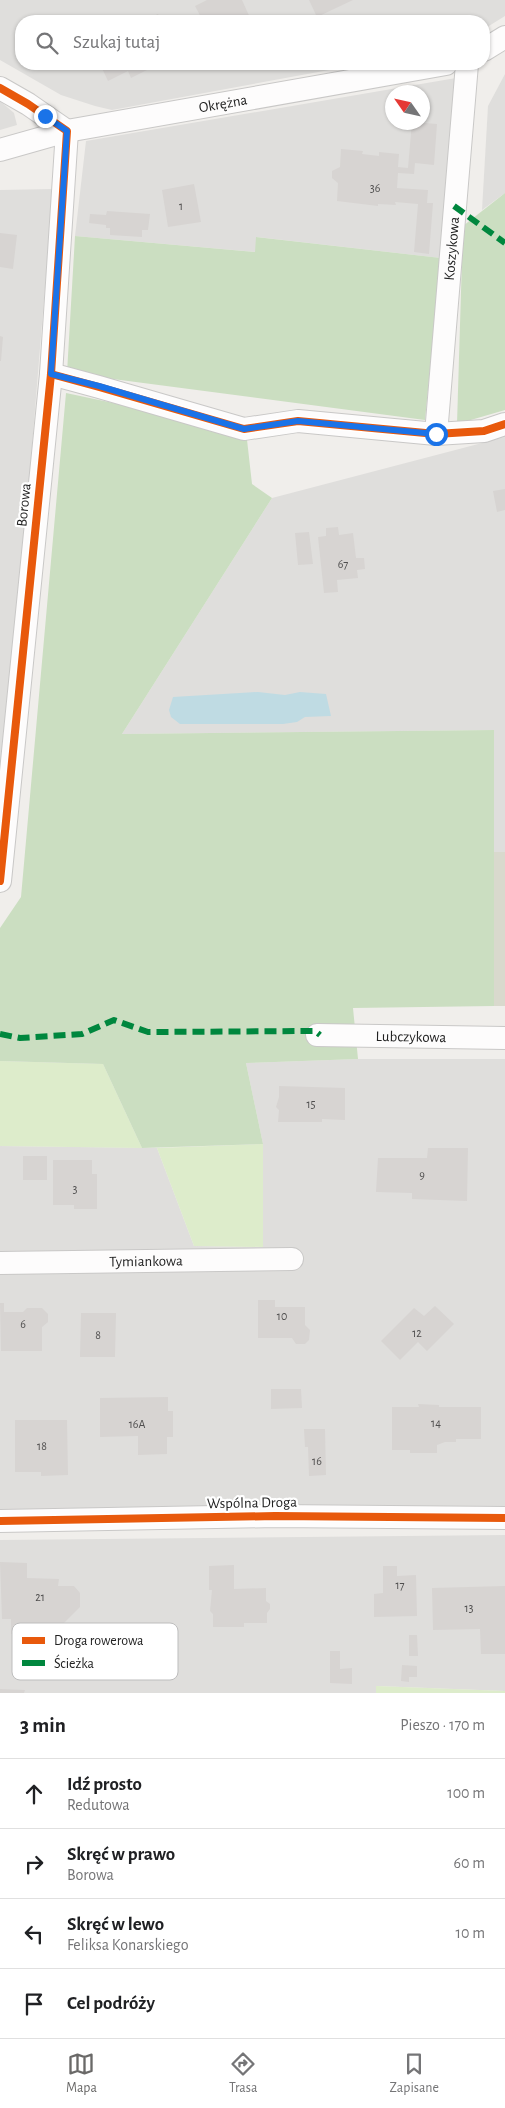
<!DOCTYPE html>
<html lang="pl">
<meta charset="utf-8">
<style>
:root{--surface:#fff;--page:#f6f6f6;--text:#202124;--muted:#757577;--line:#e0e0e0;--accent:#6a6968}
body{margin:0;font-family:"Alegreya Sans",sans-serif;background:var(--page);color:var(--text)}
.compass{position:absolute;left:385px;top:85px;width:45px;height:45px;border-radius:50%;background:var(--surface);box-shadow:0 1px 4px #0004;rotate:304deg}
.stop{position:absolute;width:15px;height:15px;margin:-11px;border:4px solid #1a73e8;border-radius:50%;background:#fff}
.stop.end{background:#1a73e8;border-color:#fff;box-shadow:0 1px 5px #0008}
.list{margin:0;padding:0;list-style:none}
h2{display:flex;justify-content:space-between;align-items:center;height:65px;margin:0;padding:0 20px;font-size:21px}
h2 small{font-size:16px;font-weight:400;color:var(--muted)}
.list li{display:grid;grid-template-columns:32px 1fr auto;gap:15px;align-items:center;box-sizing:border-box;height:70px;padding:0 20px;border-top:1px solid var(--line)}
.list b{display:block;font-size:19px;white-space:nowrap}
.list p{margin:0;font-size:16px;white-space:nowrap;color:var(--muted)}
.list em{font-size:16px;font-style:normal;color:var(--muted)}
.icon{flex:none;width:28px;height:28px;fill:none;stroke:currentColor;stroke-width:2;stroke-linecap:round;stroke-linejoin:round}
.map{position:relative;flex:none;width:505px;height:1693px;overflow:hidden}
.search{position:absolute;background:var(--surface);box-shadow:0 1px 4px #0004;left:15px;right:15px;top:15px;height:55px;display:flex;align-items:center;gap:12px;box-sizing:border-box;padding:0 18px;border-radius:20px;color:var(--muted);font-size:19px}
.sheet{height:345px;background:var(--surface)}
nav{display:flex;justify-content:space-around;align-items:center;box-sizing:border-box;height:70px;border-top:1px solid var(--line);background:var(--surface);font-size:14px;color:var(--muted)}
nav a{display:grid;justify-items:center;gap:2px}
nav .on{color:var(--accent)}
.map>svg:first-child{display:block}
.residential{fill:#dfdedc;fill-rule:evenodd}
.construction{fill:#d9d9cd}
.grass{fill:#ddeccb}
.forest{fill:#cbdec1}
.water{fill:#bfdbe3}
.building{fill:#d7d4d2}
.lines{fill:none;stroke-linecap:round;stroke-linejoin:round}
.minor-casing{stroke:#c9c8c7;stroke-width:24}
.minor{stroke:#fdfcfc;stroke-width:22}
.quiet{stroke:#00873e;stroke-width:6;stroke-dasharray:12 6;stroke-linecap:butt}
.cycleway-casing{stroke:#fff;stroke-width:11}
.cycleway{stroke:#e8590c;stroke-width:8}
.route{stroke:#1a73e8;stroke-width:6}
.labels{text-anchor:middle;dominant-baseline:central;stroke-width:4.5;stroke-linejoin:round;paint-order:stroke}
.number-label{font-size:12px;fill:#4f4e4e}
.street-label{font-size:15px;fill:#222;stroke:#fff}
.key{fill:#fff;stroke:#bdbdbd;stroke-width:1}
.key-label{font-size:14px;fill:#222}
</style>
<div class="map">
<svg width="505" height="1693" viewBox="0 0 505 1693">
<rect width="100%" height="100%" fill="#f0eeeb"/>
<!-- residential -->
<g class="residential">
<polygon points="0,0 505,0 505,16 484,29 484,21 21,21 21,64 362,64 112,110 95,106 61,95 0,60"/>
<polygon points="505,74 505,193 482,210 488,106"/>
<path d="M 456,78 L 441,258 L 257,237 L 256,252 L 75,236 L 86,141 ZM 392,92 L 422,92 L 422,122 L 392,122 Z"/>
<polygon points="0,101 14,113 17,125 0,130"/>
<polygon points="53,189 0,838 0,190"/>
<polygon points="505,437 505,852 494,852 494,730 122,734 272,498"/>
<polygon points="358,1059 505,1059 505,1510 0,1514 0,1146 157,1148 194,1246 262,1247 263,1144 246,1063"/>
<polygon points="505,1535 505,1691 377,1686 376,1693 0,1693 0,1540"/>
</g>
<!-- construction -->
<rect class="construction" x="494" y="852" width="11" height="154"/>
<!-- grass -->
<g class="grass">
<polygon points="0,1061 103,1064 142,1148 0,1146"/>
<polygon points="263,1144 263,1247 194,1246 157,1148"/>
<polygon points="376,1686 505,1691 505,1693 376,1693"/>
</g>
<!-- forest -->
<g class="forest">
<polygon points="505,193 505,410 457,424 463,226"/>
<polygon points="75,236 255,252 256,237 441,258 425,420 67,373"/>
<polygon points="66,393 246,431 252,484 272,498 122,734 494,730 494,1006 353,1008 358,1059 246,1063 263,1144 142,1148 103,1064 0,1061 0,928 21,897"/>
</g>
<!-- water -->
<polygon class="water" points="258,692 285,695 300,692 326,694 331,716 305,717 297,722 283,724 180,724 171,717 169,710 173,697"/>
<!-- building -->
<g class="building">
<polygon points="207,0 242,0 251,20 255,18 256,21 203,21 195,6"/>
<polygon points="309,0 353,0 317,17"/>
<polygon points="158,14 161,21 143,21"/>
<polygon points="100,64 159,64 131,78 128,71 108,81"/>
<polygon points="412,122 437,124 434,165 415,163 414,174 398,173 397,188 428,190 427,203 433,203 429,254 414,252 418,204 395,202 396,205 378,204 378,206 337,201 338,183 332,178 332,171 340,167 341,149 363,151 362,154 379,156 379,152 399,154 398,167 408,168"/>
<polygon points="194,184 201,222 168,227 162,190"/>
<polygon points="107,211 150,214 148,230 142,230 142,237 110,235 110,228 106,228 106,225 89,223 90,214 106,215"/>
<polygon points="0,233 17,235 13,269 0,267"/>
<polygon points="0,336 3,337 1,361 0,361"/>
<polygon points="505,489 505,510 497,512 493,491"/>
<polygon points="338,527 339,535 353,533 356,558 364,558 365,569 357,570 358,578 337,580 338,592 324,593 318,537 326,536 326,528"/>
<polygon points="309,532 313,564 298,565 295,533"/>
<polygon points="279,1086 345,1088 345,1120 322,1119 322,1122 278,1122 279,1110 276,1107 279,1097"/>
<polygon points="428,1148 468,1148 467,1201 412,1199 412,1193 376,1192 378,1158 427,1158"/>
<rect x="23" y="1156" width="24" height="24"/>
<polygon points="53,1160 92,1160 92,1174 97,1174 97,1209 74,1209 74,1205 53,1205"/>
<polygon points="258,1300 275,1300 275,1307 305,1307 305,1325 310,1330 309,1340 305,1344 296,1344 292,1338 258,1338"/>
<polygon points="0,1303 4,1303 4,1312 23,1312 27,1308 42,1308 48,1314 48,1322 42,1327 42,1351 1,1351"/>
<polygon points="435,1306 454,1324 427,1351 418,1342 400,1360 381,1341 414,1308 424,1316"/>
<polygon points="81,1313 116,1313 115,1357 80,1357"/>
<polygon points="271,1389 301,1389 302,1408 271,1409"/>
<polygon points="168,1397 168,1411 173,1411 173,1437 167,1437 167,1454 138,1455 138,1436 100,1437 100,1398"/>
<polygon points="418,1404 439,1405 439,1407 481,1407 481,1439 456,1439 456,1442 445,1442 437,1445 437,1453 410,1453 410,1450 392,1450 392,1407 419,1407"/>
<polygon points="15,1420 67,1420 68,1475 41,1476 41,1472 15,1472"/>
<polygon points="304,1429 325,1429 326,1475 309,1476 308,1447 305,1447"/>
<polygon points="0,1562 27,1563 27,1578 59,1579 58,1586 74,1586 80,1593 80,1607 63,1624 51,1624 51,1637 47,1642 36,1641 32,1637 31,1634 11,1634 11,1619 2,1619"/>
<polygon points="234,1565 234,1589 266,1588 266,1601 270,1604 270,1609 267,1613 267,1623 244,1623 244,1627 213,1627 213,1614 210,1611 212,1590 209,1590 209,1566"/>
<polygon points="383,1566 397,1566 397,1576 416,1575 417,1616 374,1617 374,1594 383,1593"/>
<polygon points="505,1586 505,1654 481,1654 480,1629 433,1630 432,1588"/>
<polygon points="409,1635 417,1635 418,1656 409,1656"/>
<polygon points="330,1651 340,1651 340,1669 352,1668 352,1684 330,1683"/>
<polygon points="402,1665 417,1666 417,1677 409,1677 409,1682 401,1681"/>
<polygon points="0,1689 25,1690 24,1693 0,1693"/>
</g>
<g class="lines">
<defs>
<g id="minor">
<polyline points="484,50 505,37"/>
<polyline points="0,88 28,104 67,131 51,374 0,881"/>
<path id="s1" d="M 0,150 L 67,131 L 446,64"/>
<polyline points="51,374 99,387 244,429 298,421 436,434 484,431 505,424"/>
<path id="s2" d="M 436,434 L 467,64"/>
<path id="s3" d="M 317,1035 L 505,1038"/>
<path id="s4" d="M 0,1263 L 292,1259"/>
<polyline points="0,1521 275,1516 505,1518"/>
</g>
</defs>
<!-- minor casing -->
<use href="#minor" class="minor-casing"/>
<!-- minor -->
<use href="#minor" class="minor"/>
<!-- quiet -->
<g class="quiet">
<polyline points="454,206 505,243"/>
<polyline points="0,1034 20,1038 82,1034 114,1020 148,1032 315,1031 320,1035"/>
</g>
<defs>
<g id="cycleway">
<polyline points="0,88 28,104 67,131 51,374 0,881"/>
<polyline points="51,374 99,387 244,429 298,421 436,434 484,431 505,424"/>
<polyline points="0,1521 275,1516 505,1518"/>
</g>
</defs>
<!-- cycleway casing -->
<use href="#cycleway" class="cycleway-casing"/>
<!-- cycleway -->
<use href="#cycleway" class="cycleway"/>
</g>
<g class="lines">
<!-- route -->
<polyline class="route" points="45,116 67,131 51,374 99,386 244,429 298,421 436,434"/>
</g>
<g class="labels">
<!-- number labels -->
<g class="number-label">
<text x="375" y="188">36</text>
<text x="181" y="206">1</text>
<text x="343" y="564">67</text>
<text x="311" y="1104">15</text>
<text x="422" y="1175">9</text>
<text x="75" y="1189">3</text>
<text x="282" y="1316">10</text>
<text x="23" y="1324">6</text>
<text x="417" y="1333">12</text>
<text x="98" y="1335">8</text>
<text x="436" y="1423">14</text>
<text x="137" y="1424">16A</text>
<text x="42" y="1446">18</text>
<text x="317" y="1461">16</text>
<text x="400" y="1585">17</text>
<text x="40" y="1597">21</text>
<text x="469" y="1608">13</text>
</g>
<!-- street labels -->
<g class="street-label">
<text stroke="none"><textPath href="#s1" startOffset="228">Okrężna</textPath></text>
<text stroke="none"><textPath href="#s2" startOffset="186">Koszykowa</textPath></text>
<text transform="translate(24 505) rotate(-84)">Borowa</text>
<text stroke="none"><textPath href="#s3" startOffset="94">Lubczykowa</textPath></text>
<text stroke="none"><textPath href="#s4" startOffset="146">Tymiankowa</textPath></text>
<text transform="translate(252 1503) rotate(-1)">Wspólna Droga</text>
</g>
</g>
<!-- legend -->
<rect x="12" y="1623" width="166" height="57" rx="8" class="key"/>
<rect x="22" y="1637" width="23" height="7" fill="#e8590c"/>
<rect x="22" y="1660" width="23" height="6" fill="#00873e"/>
<g class="key-label">
<text x="54" y="1645">Droga rowerowa</text>
<text x="54" y="1668">Ścieżka</text>
</g>
</svg>
<svg class="compass" viewBox="-18 -18 36 36"><path d="M0-13l5 13h-10z" fill="#e53935"/><path d="M0 13l5-13h-10z" fill="#757577"/></svg>
<div class="stop" style="left:436px;top:434px"></div>
<div class="stop end" style="left:45px;top:116px"></div>
<div class="search"><svg class="icon" aria-label="search" viewBox="0 0 24 24"><circle cx="10" cy="10" r="6"/><path d="M15 15l6 6"/></svg>Szukaj tutaj</div>
</div>
<section class="sheet">
<h2>3 min<small>Pieszo · 170 m</small></h2>
<ul class="list">
<li><svg class="icon" aria-label="ahead" viewBox="0 0 24 24"><path d="M12 20V5M6 11l6-6 6 6"/></svg><div><b>Idź prosto</b><p>Redutowa</p></div><em>100 m</em></li>
<li><svg class="icon" aria-label="right" viewBox="0 0 24 24"><path d="M7 20v-9h11M14 6l5 5-5 5"/></svg><div><b>Skręć w prawo</b><p>Borowa</p></div><em>60 m</em></li>
<li><svg class="icon" aria-label="left" viewBox="0 0 24 24"><path d="M17 20v-9H6M10 6l-5 5 5 5"/></svg><div><b>Skręć w lewo</b><p>Feliksa Konarskiego</p></div><em>10 m</em></li>
<li><svg class="icon" aria-label="arrive" viewBox="0 0 24 24"><path d="M6 21V4h12l-3 4 3 4H6"/></svg><div><b>Cel podróży</b></div></li>
</ul>
</section>
<nav>
<a class="on"><svg class="icon" aria-label="map" viewBox="0 0 24 24"><path d="M3 6l6-2 6 2 6-2v14l-6 2-6-2-6 2zM9 4v14M15 6v14"/></svg>Mapa</a>
<a><svg class="icon" aria-label="directions" viewBox="0 0 24 24"><path d="M12 3l9 9-9 9-9-9zM9 14v-3h6M13 9l2 2-2 2"/></svg>Trasa</a>
<a><svg class="icon" aria-label="saved" viewBox="0 0 24 24"><path d="M7 4h10v16l-5-4-5 4z"/></svg>Zapisane</a>
</nav>
